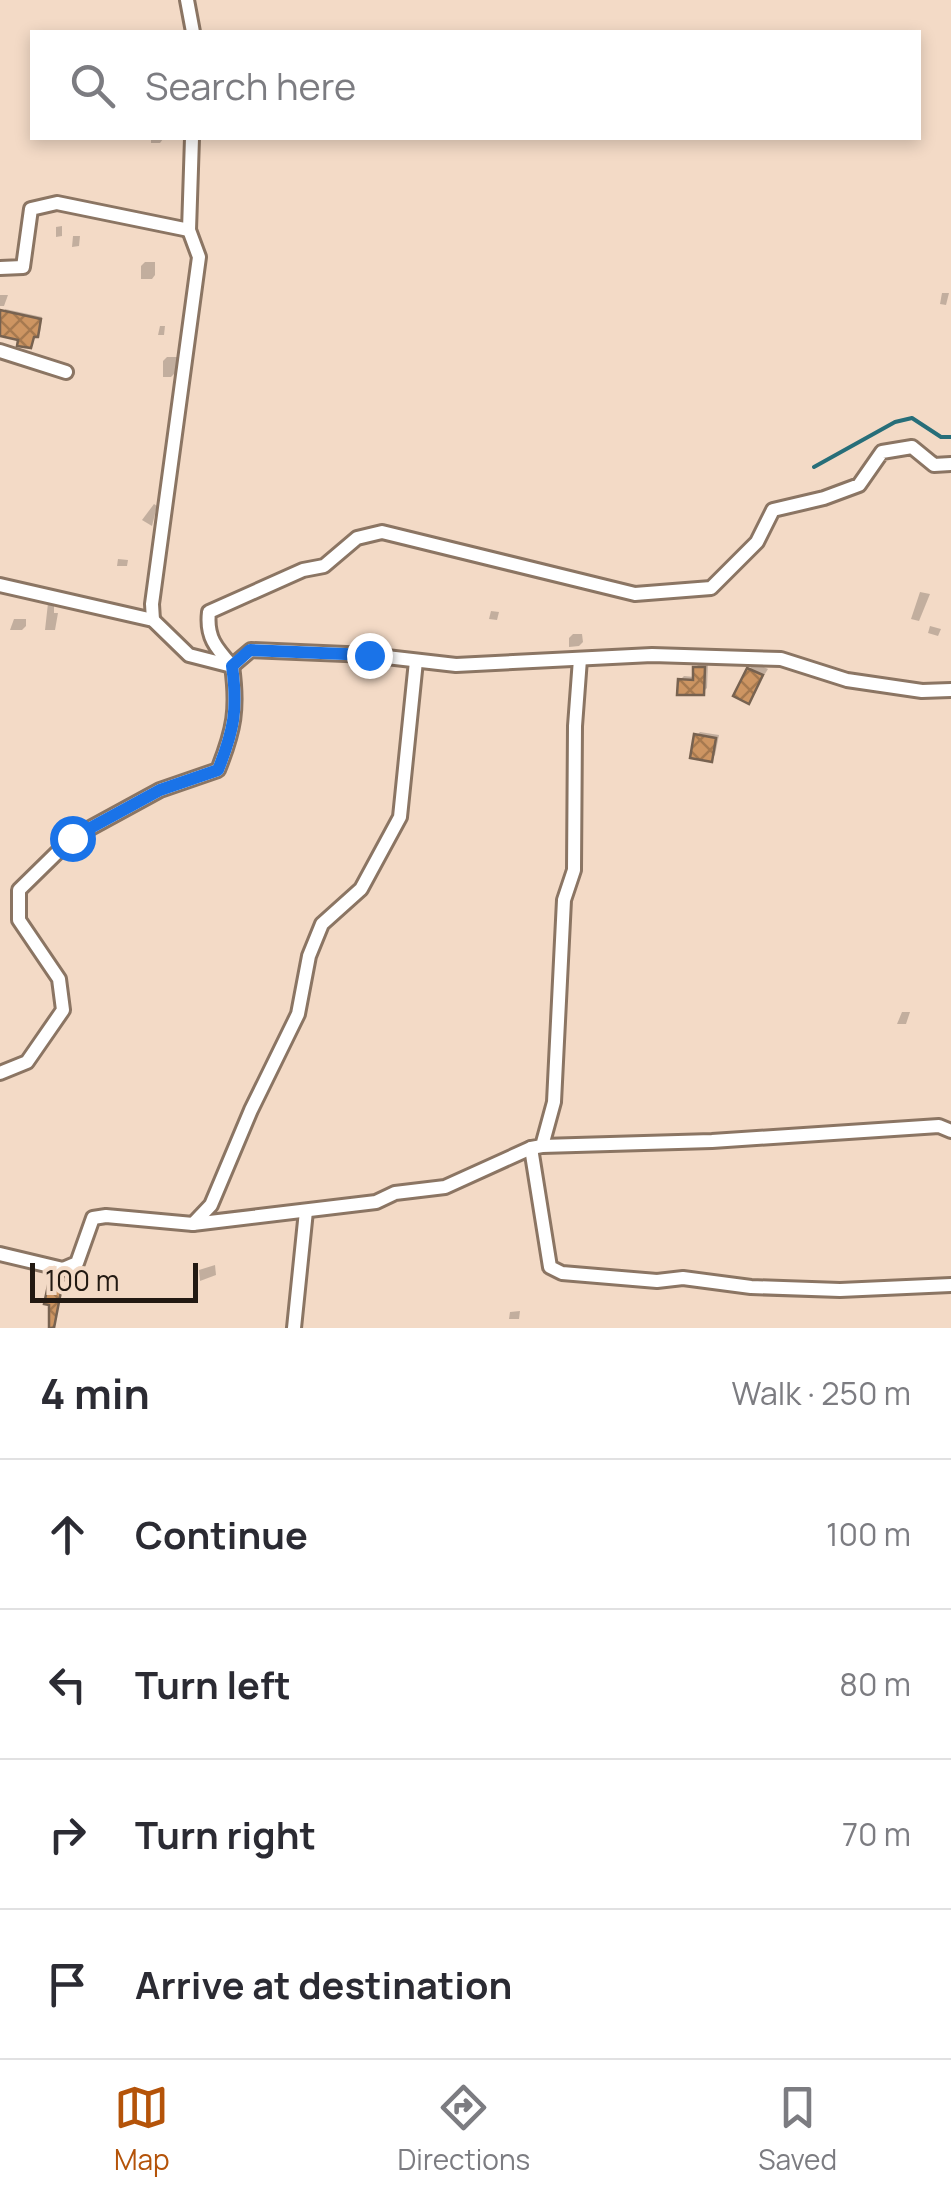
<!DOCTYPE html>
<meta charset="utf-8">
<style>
:root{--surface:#fff;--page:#f2f2f3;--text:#2b2b33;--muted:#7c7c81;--line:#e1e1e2;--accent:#b45309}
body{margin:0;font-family:Manrope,sans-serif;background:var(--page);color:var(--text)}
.scale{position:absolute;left:30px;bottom:25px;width:168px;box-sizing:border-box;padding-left:10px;border:5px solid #221912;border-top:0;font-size:28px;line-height:35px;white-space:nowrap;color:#221912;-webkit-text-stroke:8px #f3dac6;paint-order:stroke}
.stop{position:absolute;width:30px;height:30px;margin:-22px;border:8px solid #1a73e8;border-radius:50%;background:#fff}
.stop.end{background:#1a73e8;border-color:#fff;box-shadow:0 2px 10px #0008}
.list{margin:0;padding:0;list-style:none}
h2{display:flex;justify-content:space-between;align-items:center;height:130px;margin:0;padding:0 40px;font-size:42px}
h2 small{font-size:32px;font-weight:400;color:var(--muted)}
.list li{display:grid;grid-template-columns:65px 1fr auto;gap:30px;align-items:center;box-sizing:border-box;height:150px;padding:0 40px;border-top:2px solid var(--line)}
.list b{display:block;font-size:38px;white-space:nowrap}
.list em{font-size:32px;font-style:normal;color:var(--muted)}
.icon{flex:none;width:55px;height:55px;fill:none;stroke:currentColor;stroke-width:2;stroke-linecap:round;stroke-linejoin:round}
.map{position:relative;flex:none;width:951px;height:1328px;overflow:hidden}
.search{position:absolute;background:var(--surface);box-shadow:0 5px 15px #0003;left:30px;right:30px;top:30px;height:110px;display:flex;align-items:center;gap:25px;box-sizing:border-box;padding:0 35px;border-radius:0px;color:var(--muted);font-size:38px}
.sheet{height:730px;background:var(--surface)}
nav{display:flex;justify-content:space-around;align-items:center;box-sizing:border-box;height:140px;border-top:2px solid var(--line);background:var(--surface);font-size:28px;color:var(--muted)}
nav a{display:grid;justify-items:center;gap:5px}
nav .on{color:var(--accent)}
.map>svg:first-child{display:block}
.shadow{fill:#0003}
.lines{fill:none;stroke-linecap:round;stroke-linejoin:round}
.stream{stroke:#276e79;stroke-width:4}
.building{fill:url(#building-cross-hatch);stroke:#776250;stroke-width:2.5}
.street-casing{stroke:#8b7563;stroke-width:18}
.street{stroke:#fff;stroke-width:12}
.route{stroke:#1a73e8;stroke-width:12}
</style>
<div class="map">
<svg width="951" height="1328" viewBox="0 0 951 1328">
<defs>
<pattern id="building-cross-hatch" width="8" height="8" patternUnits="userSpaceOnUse" patternTransform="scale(2.5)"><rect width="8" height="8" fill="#cd9562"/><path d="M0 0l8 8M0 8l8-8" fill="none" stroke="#a6794f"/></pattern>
</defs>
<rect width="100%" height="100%" fill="#f3dac6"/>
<!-- shadow -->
<g class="shadow">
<polygon points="151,138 163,138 163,139 160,143 151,143"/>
<polygon points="62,226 62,236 56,237 56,227"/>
<polygon points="73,236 80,236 79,246 72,247"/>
<polygon points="145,262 155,262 155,275 152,279 141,279 141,266"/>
<polygon points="942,293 949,293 946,305 940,304"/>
<polygon points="0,295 8,295 4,306 0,306"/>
<polygon points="5,309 42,317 40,332 35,335 32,343 0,334"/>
<polygon points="160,326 165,326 164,335 158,335"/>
<polygon points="167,357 178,357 175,373 171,377 163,377 163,361"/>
<polygon points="154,504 157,506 152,526 142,520"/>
<polygon points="128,560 127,566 117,566 118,559"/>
<polygon points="920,592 930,594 919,621 911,619"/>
<polygon points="48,603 54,605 54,613 58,613 55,630 45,630"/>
<polygon points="491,611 499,612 497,620 489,619"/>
<polygon points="14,619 26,619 26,626 22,630 10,630"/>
<polygon points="930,626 941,629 938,636 928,633"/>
<polygon points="573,634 582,634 583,642 579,646 569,647 569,638"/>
<polygon points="755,663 768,669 748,701 749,669"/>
<polygon points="699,664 708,664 707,688 703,692 680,680 684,676 695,677 695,668"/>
<polygon points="700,732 719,735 715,755 711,759 696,736"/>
<polygon points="902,1012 910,1012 906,1024 897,1024"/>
<polygon points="215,1265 216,1275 200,1281 199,1270"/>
<polygon points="55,1275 65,1278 52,1327 53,1278"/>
<polygon points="520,1311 519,1319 509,1319 510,1312"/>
</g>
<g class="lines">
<!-- stream -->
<polyline class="stream" points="814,467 895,422 912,418 941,437 951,437"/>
</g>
<!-- building -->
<g class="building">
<polygon points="0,310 41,319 38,337 34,337 31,348 17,346 18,340 0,336"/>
<polygon points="693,667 705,667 704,695 677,695 678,679 693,680"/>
<polygon points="747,668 763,675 749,704 733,696"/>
<polygon points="694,734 716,738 712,762 690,758"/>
<polygon points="50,1276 63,1281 54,1328 49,1328 49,1305 44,1304"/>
</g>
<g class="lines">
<defs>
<g id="street">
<polyline points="187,0 193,32"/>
<polyline points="0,268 23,267 31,209 57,203 189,230"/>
<polyline points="0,351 66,372"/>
<path d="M 951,464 L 934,465 L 912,447 L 882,452 L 859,485 L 824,498 L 773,510 L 757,542 L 711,588 L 635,594 L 382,532 L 357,538 L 324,566 L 303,570 L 209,612 C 206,637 216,648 232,666 L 251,650 L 369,655 L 456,665 L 652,655 L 781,659 L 847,680 L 922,691 L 951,690"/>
<path d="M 0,585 L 153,620 L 189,655 L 232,666 C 238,709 234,730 218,770 L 160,790 L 72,838 L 19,890 L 19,920 L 59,979 L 63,1010 L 27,1062 L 0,1073"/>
<polyline points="153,620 152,604 199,257 189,230 192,138"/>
<polyline points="542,1146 712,1141 939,1126 951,1131"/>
<polyline points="531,1148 550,1267 562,1273 657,1281 683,1278 751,1287 840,1290 951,1285"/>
<polyline points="193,1224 211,1205 251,1110 298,1014 309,956 322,924 361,889 400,817 416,661"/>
<polyline points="0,1254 63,1269 77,1263 93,1218 106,1216 193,1224 376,1202 395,1193 445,1187 531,1148 542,1146 554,1102 564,900 574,870 575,726 580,659"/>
<polyline points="294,1328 306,1211"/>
</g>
</defs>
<!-- street casing -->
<use href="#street" class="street-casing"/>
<!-- street -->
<use href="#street" class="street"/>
</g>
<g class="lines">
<!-- route -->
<path class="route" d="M 72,838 L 160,790 L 218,770 C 234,730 238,709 232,666 L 250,650 L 369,655"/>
</g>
</svg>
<div class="scale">100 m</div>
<div class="stop" style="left:72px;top:838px"></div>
<div class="stop end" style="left:369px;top:655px"></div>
<div class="search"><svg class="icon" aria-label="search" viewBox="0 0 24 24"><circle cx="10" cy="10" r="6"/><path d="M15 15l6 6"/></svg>Search here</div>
</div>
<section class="sheet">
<h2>4 min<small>Walk · 250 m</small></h2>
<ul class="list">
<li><svg class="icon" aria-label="ahead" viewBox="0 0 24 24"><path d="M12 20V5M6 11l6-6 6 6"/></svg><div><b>Continue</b></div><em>100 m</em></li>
<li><svg class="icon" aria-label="left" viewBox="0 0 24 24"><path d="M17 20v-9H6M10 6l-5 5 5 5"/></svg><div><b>Turn left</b></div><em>80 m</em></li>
<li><svg class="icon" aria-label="right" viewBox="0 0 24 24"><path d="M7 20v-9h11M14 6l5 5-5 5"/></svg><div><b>Turn right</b></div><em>70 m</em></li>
<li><svg class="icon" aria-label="arrive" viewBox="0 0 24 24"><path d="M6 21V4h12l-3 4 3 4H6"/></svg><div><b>Arrive at destination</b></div></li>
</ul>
</section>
<nav>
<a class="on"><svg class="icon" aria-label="map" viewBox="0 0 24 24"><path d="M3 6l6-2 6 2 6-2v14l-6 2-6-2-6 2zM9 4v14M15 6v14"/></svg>Map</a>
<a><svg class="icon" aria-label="directions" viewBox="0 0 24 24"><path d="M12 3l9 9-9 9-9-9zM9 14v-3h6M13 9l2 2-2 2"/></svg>Directions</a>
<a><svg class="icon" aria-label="saved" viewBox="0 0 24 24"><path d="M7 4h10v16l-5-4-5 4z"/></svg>Saved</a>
</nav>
